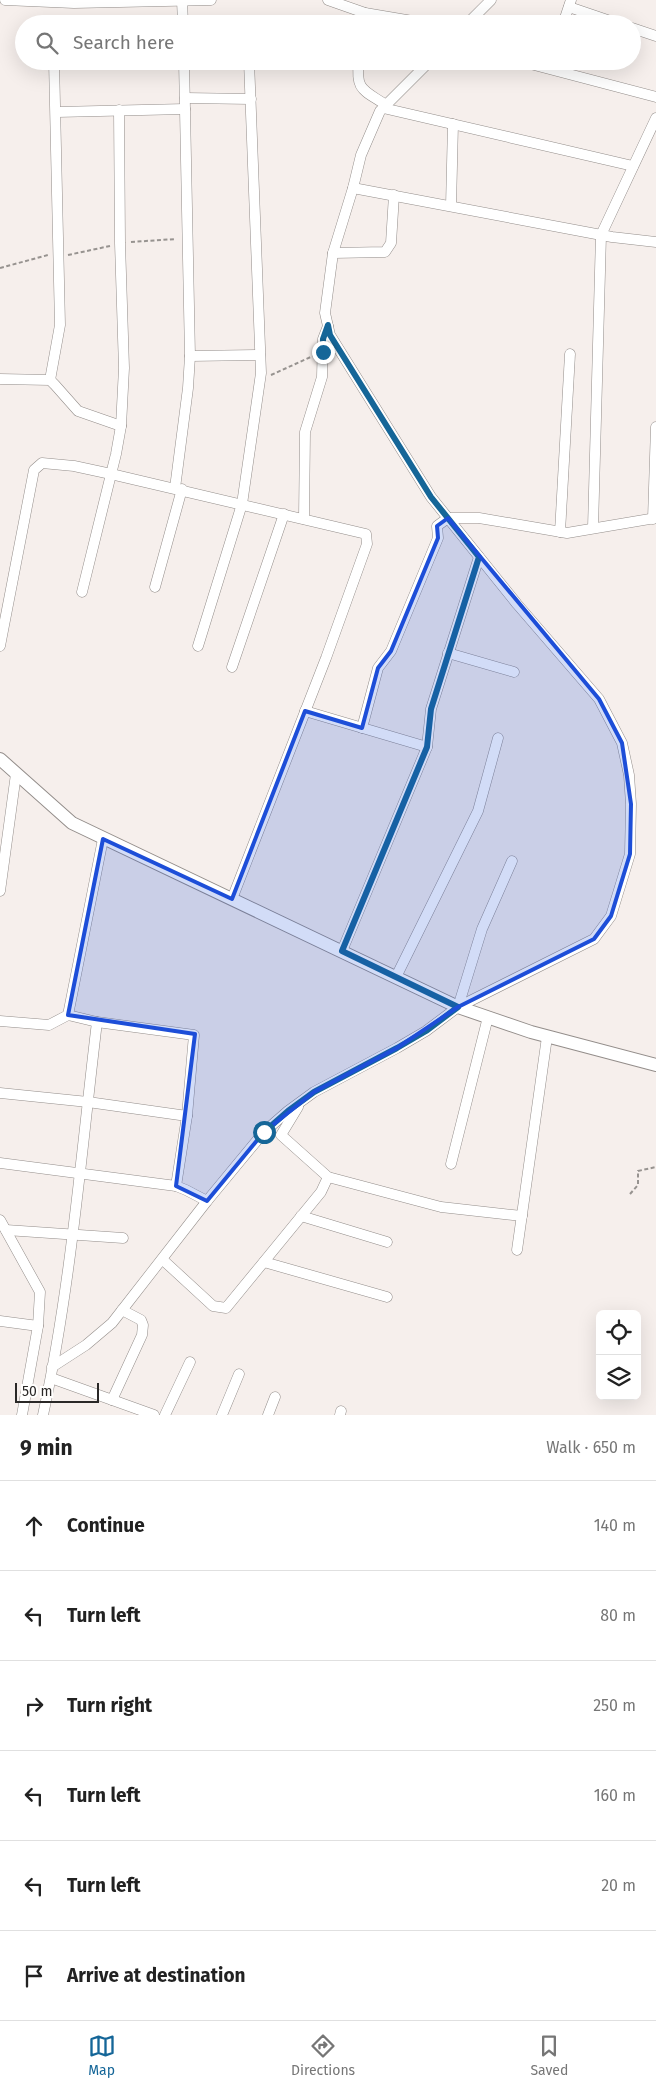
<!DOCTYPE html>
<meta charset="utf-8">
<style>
:root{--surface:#fff;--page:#f6f6f6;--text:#222;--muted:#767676;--line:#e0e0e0;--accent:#156698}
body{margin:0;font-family:"Fira Sans",sans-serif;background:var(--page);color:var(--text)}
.controls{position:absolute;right:15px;bottom:15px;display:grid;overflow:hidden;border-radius:8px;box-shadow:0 5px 20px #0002}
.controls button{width:45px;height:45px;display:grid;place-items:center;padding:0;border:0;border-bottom:1px solid var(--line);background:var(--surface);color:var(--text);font:25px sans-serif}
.scale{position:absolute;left:15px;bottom:12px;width:84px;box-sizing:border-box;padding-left:5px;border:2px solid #2a2827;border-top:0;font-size:14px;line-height:18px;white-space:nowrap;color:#2a2827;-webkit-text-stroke:4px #fffefd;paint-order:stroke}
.stop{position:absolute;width:15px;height:15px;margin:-11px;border:4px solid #156698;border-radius:50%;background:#fff}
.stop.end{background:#156698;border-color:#fff;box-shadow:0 1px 5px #0008}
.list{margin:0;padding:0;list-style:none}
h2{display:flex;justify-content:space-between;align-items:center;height:65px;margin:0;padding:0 20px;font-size:21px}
h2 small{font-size:16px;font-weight:400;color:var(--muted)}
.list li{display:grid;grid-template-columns:32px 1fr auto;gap:15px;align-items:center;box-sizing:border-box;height:90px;padding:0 20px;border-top:1px solid var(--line)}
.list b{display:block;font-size:19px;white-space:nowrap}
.list em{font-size:16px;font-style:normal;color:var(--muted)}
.icon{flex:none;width:28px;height:28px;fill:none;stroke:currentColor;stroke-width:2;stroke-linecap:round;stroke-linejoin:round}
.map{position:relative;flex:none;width:656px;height:1415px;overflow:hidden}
.search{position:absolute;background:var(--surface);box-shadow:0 5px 20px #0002;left:15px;right:15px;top:15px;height:55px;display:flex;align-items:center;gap:12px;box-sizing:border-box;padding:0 18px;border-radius:28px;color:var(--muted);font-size:19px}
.sheet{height:605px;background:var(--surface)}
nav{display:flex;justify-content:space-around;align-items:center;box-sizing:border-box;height:70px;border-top:1px solid var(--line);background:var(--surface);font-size:14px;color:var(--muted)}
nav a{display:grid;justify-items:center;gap:2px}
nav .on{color:var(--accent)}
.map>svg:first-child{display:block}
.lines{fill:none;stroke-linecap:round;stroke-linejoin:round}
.minor-casing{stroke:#938d8a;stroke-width:11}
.tertiary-casing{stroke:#938d8a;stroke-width:14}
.path{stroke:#979390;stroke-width:2;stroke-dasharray:4 2.5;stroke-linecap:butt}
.minor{stroke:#fff;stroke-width:10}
.tertiary{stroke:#fff;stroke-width:12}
.route{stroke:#156698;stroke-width:6}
.marked{fill:#1d4ed8;fill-opacity:0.2;stroke:#1d4ed8;stroke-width:4;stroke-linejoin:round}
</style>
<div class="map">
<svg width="656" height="1415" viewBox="0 0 656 1415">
<rect width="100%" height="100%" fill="#f6efec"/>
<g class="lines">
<defs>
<g id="minor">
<polyline points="5,0 74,3 211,0"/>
<polyline points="182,0 183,24"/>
<polyline points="328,0 365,13 430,24"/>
<polyline points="569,7 619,24"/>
<polyline points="364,24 365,13"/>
<polyline points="467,24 491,0"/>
<polyline points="563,24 571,0"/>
<polyline points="632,28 656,36"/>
<path d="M 359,61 C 355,91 364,90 386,105"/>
<polyline points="519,61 656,97"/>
<polyline points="185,98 251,99"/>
<polyline points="383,108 633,166"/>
<polyline points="57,112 185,109"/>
<polyline points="353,188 612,237 656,242"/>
<polyline points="451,206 453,124"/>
<polyline points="333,253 385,252 391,243 394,195"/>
<polyline points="190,356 260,355"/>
<polyline points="0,379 50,380 55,385 78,411 121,426"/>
<polyline points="50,380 60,325 54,61"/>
<polyline points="175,488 188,388 190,356 184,61"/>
<polyline points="304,519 305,432 322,377 323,339 328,326"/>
<polyline points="653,519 656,427"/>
<polyline points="593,528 601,235 656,118"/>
<polyline points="560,532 570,354"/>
<polyline points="155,587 182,489"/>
<polyline points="82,592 116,454 121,426 124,368 120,243 119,110"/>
<polyline points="0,646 34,470 42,463 74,466 111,474 366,534 367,544 326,658 232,899"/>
<polyline points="198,646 242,504 261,373 249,61"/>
<polyline points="448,653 514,672"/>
<polyline points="232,667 284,514"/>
<polyline points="305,711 427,747"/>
<polyline points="362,728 378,668 391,651 438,538 437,526 448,518 479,518 567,533 656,518"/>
<polyline points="0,891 16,774"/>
<polyline points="342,951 427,747 431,709 479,557"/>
<polyline points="396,977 478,811 498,738"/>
<polyline points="458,1007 482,929 512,861"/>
<polyline points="68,1015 103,839"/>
<polyline points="0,1021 49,1025 68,1015 97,1022 194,1035 187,1116 176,1186"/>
<polyline points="0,1093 88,1102 187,1116"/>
<polyline points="298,1107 281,1135 328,1177 441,1207 522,1216"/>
<polyline points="0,1163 176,1186 186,1190 207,1201"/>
<polyline points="451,1164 488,1017"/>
<polyline points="301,1216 387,1242"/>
<polyline points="0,1220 40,1292 38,1326 22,1415"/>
<polyline points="6,1230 123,1238"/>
<polyline points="517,1250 547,1037"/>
<polyline points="163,1260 213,1306 226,1308 321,1192 328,1177"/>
<polyline points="264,1262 387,1297"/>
<polyline points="0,1321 38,1326"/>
<polyline points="52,1367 86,1345 112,1323 207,1201 264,1132 288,1111 314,1092 397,1048 426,1031 458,1007 594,939 611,916 630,854 631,804 629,775 622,743 599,699 517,604 431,497 330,335 325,313 333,253 353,188 361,155 380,111 430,61"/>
<polyline points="51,1378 154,1415"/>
<polyline points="112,1400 142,1335 143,1325 141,1320 122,1310"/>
<path d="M 43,1415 C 71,1286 81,1154 97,1022"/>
<polyline points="165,1415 190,1362"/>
<polyline points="222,1415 239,1374"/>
<polyline points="268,1415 275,1397"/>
<polyline points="340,1415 341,1411"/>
</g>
<polyline id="tertiary" points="0,759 72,823 458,1007 531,1032 656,1065"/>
</defs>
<!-- minor casing -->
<use href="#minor" class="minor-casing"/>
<!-- tertiary casing -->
<use href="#tertiary" class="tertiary-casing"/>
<!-- path -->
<g class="path">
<polyline points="131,242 176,239"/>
<polyline points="68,255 110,246"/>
<polyline points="0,268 48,255"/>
<polyline points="271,375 313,356"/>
<polyline points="630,1194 638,1185 638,1171 656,1167"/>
</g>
<!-- minor -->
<use href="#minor" class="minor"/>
<!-- tertiary -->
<use href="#tertiary" class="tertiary"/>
</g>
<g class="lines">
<!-- route -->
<polyline class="route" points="264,1132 288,1111 314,1092 397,1048 426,1031 458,1007 342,951 427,747 431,709 479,557 431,497 330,335 328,325 323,339 323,352"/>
</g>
<!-- marked area -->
<path class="marked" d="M 448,518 L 599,699 L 622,743 L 631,804 L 630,854 L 611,916 L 594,939 L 458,1007 L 397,1048 L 314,1092 L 264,1132 L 207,1201 L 176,1186 L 195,1034 L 68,1015 L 103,839 L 232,899 L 305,711 L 362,728 L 378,668 L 391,651 L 438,538 L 437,526 Z"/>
</svg>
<div class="controls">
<button><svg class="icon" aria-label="locate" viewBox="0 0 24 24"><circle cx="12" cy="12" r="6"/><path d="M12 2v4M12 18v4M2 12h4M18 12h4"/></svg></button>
<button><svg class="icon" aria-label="layers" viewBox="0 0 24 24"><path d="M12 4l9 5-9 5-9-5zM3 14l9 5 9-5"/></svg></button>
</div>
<div class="scale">50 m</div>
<div class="stop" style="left:264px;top:1132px"></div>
<div class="stop end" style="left:323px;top:352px"></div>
<div class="search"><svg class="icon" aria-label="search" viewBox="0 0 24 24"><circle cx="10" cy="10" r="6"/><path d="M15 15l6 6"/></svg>Search here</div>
</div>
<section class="sheet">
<h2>9 min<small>Walk · 650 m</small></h2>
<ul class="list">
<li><svg class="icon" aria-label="ahead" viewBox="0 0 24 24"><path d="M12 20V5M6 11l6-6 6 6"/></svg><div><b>Continue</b></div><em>140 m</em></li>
<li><svg class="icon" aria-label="left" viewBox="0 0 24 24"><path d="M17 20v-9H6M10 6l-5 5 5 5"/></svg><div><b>Turn left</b></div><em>80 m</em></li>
<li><svg class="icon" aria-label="right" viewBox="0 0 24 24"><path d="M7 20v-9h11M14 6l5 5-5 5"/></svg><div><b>Turn right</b></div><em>250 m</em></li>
<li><svg class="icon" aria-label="left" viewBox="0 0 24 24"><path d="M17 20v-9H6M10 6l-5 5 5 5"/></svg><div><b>Turn left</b></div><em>160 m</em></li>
<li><svg class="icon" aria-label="left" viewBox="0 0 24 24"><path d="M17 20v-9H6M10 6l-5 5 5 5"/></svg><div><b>Turn left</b></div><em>20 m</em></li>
<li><svg class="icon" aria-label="arrive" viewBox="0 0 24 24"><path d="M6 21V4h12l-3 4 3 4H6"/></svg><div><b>Arrive at destination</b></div></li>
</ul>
</section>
<nav>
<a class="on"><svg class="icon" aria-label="map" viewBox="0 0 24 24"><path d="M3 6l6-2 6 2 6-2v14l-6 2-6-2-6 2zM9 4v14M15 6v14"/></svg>Map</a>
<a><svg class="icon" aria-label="directions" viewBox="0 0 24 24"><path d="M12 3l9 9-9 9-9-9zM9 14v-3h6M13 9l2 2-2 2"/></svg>Directions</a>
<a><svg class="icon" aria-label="saved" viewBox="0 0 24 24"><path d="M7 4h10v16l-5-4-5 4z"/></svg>Saved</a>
</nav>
